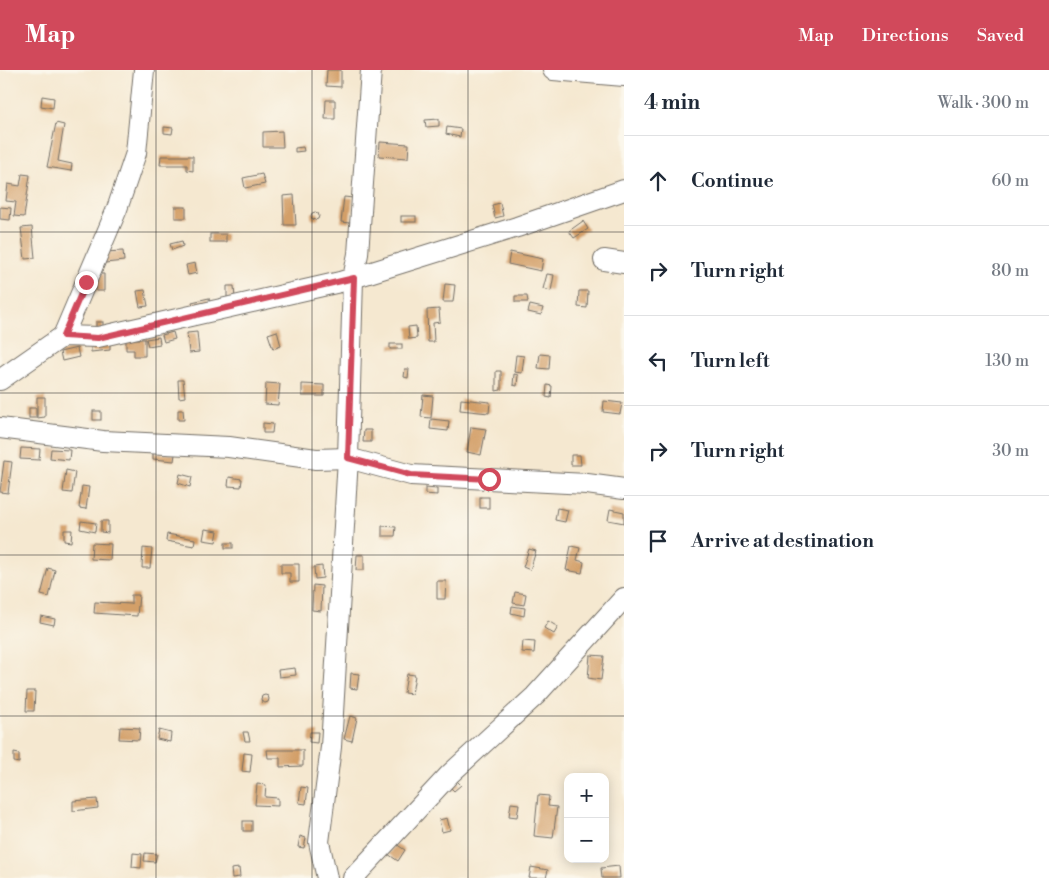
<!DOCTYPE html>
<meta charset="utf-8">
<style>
:root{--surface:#fff;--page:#f2f2f3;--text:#1f2937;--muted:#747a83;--line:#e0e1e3;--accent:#d1495b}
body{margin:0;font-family:"Libre Bodoni",serif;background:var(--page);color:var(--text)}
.controls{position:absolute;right:15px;bottom:15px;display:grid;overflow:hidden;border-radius:10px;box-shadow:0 2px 12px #0003}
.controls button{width:45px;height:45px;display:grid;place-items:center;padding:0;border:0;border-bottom:1px solid var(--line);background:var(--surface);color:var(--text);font:25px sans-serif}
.stop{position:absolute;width:15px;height:15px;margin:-11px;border:4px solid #d1495b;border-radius:50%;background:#fff}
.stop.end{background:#d1495b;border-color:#fff;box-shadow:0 1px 5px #0008}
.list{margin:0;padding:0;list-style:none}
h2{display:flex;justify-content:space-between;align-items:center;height:65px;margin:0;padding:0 20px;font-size:21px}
h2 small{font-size:16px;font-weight:400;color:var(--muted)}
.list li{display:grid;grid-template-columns:32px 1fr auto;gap:15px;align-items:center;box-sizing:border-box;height:90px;padding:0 20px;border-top:1px solid var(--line)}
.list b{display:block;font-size:19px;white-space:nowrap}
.list em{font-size:16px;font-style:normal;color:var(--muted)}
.icon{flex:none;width:28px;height:28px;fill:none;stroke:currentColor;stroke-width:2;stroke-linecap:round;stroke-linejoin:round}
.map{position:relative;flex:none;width:624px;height:808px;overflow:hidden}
header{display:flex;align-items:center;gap:30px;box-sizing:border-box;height:70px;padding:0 25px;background:var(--accent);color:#fff}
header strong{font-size:24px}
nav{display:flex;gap:28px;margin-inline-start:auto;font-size:18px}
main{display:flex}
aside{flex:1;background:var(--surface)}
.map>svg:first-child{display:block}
.building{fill:#d39f67}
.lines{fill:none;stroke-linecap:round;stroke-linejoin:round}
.minor-casing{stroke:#726d65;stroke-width:22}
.minor{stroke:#fff;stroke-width:20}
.route{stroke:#d1495b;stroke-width:6}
.grid{fill:none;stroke:#2b2b2b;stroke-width:1;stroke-opacity:0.55}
</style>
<header>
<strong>Map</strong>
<nav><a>Map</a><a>Directions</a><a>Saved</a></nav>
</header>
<main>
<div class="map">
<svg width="624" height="808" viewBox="0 0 624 808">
<rect width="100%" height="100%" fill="#fbf7ec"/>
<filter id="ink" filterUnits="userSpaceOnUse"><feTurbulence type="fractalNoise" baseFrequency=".02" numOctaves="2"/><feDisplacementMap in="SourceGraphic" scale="10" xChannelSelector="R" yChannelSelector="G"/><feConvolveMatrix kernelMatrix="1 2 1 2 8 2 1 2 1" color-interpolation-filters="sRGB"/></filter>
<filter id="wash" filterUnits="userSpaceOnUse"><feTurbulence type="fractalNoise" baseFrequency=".0096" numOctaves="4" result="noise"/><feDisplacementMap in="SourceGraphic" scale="20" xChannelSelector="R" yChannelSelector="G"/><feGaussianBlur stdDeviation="1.12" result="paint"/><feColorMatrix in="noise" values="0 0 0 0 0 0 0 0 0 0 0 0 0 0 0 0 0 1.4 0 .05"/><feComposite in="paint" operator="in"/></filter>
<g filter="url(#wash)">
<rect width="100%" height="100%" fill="#f5e8d0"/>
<g id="blocks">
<!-- building -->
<g class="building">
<polygon points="327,0 341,0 341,17 326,16"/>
<polygon points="42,26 54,28 53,38 41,36"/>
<polygon points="326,30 335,30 335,49 325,49"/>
<polygon points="439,49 439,56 426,57 425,50"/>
<polygon points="56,53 64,55 58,91 72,94 71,101 47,97"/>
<polygon points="164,57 173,58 172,64 164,63"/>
<polygon points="447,57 461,59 460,67 446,64"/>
<polygon points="282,61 283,77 263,77 263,62"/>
<polygon points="380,72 409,74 408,88 379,86"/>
<polygon points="303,77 304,81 295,82 295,78"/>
<polygon points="161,86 193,86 193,101 187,100 187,95 160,95"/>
<polygon points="22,104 30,105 24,147 14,146 16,132 6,131 8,114 20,116"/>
<polygon points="262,104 265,114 245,118 243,108"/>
<polygon points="294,125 296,155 284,155 283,126"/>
<polygon points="344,127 353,128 350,153 341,152"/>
<polygon points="500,133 503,146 495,148 492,135"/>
<polygon points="0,137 11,138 10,150 0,149"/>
<rect x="175" y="137" width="11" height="11"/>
<circle cx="315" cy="146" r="4"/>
<rect x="401" y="146" width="15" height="6"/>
<polygon points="583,151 588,159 574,168 569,161"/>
<polygon points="32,157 35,188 25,189 21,158"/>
<rect x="210" y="164" width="16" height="8"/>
<polygon points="182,171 183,176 172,180 170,174"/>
<polygon points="123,181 124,191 105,193 104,182"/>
<polygon points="510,182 543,189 541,201 508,194"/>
<polygon points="195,193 197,203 188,205 186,195"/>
<polygon points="97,204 104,204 104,221 96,221"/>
<polygon points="547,204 554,205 551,221 543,219"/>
<polygon points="445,214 455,215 453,232 443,232"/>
<polygon points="227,216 234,216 235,229 227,229"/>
<polygon points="145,220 148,236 140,237 137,221"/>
<polygon points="579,221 588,221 587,238 578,237"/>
<polygon points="515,226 527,226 528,232 515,232"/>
<polygon points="209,228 210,235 194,239 192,232"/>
<polygon points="530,235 543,238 541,245 528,242"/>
<polygon points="439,239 440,252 433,253 434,272 428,272 427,240"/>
<rect x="96" y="252" width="7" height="8"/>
<polygon points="416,256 417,268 409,269 408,257"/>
<polygon points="277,261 281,276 273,279 268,264"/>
<polygon points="173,262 175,269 164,272 162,265"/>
<polygon points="197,262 199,282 189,283 187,263"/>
<polygon points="159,267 160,274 148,276 146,269"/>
<polygon points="126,269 145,269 145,286 134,286 134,280 126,280"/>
<polygon points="110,273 110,280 91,282 91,275"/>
<rect x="390" y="274" width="12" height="5"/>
<polygon points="77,278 79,287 62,291 60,282"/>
<polygon points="540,284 550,285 549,299 538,298"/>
<polygon points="516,285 524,286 522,303 514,302"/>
<polygon points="405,299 409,299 408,308 404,307"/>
<polygon points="496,301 501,301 501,320 496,321"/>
<polygon points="514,304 518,305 517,316 513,315"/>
<polygon points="178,310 183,310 185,327 179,328"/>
<polygon points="266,313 280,314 278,335 265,334"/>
<polygon points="302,314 324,315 324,326 302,326"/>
<polygon points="547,315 552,316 551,328 546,327"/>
<polygon points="423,325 433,326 431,348 421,347"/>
<polygon points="37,327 45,327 45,347 37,348"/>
<polygon points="461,329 490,332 489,343 460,340"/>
<polygon points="604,331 622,333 620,344 603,342"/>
<rect x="29" y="338" width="7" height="10"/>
<polygon points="178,340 183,340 184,350 178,350"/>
<rect x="93" y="341" width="8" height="9"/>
<polygon points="431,349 449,351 448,361 430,359"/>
<polygon points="263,353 273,354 272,363 263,363"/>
<polygon points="471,357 486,359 481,385 467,382"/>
<polygon points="364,360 371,360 371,372 363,372"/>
<polygon points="21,378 40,379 39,390 20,389"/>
<polygon points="51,379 70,380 69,390 50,388"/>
<polygon points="153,383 175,384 174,391 153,389"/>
<polygon points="571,385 580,385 581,395 571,395"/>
<polygon points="4,391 12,392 8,423 0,422"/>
<polygon points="66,400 75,402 72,423 63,422"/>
<polygon points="180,404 192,407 190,417 178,413"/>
<polygon points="229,407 242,409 241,417 228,416"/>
<polygon points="82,416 89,417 86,439 79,438"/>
<polygon points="425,418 437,419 437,425 425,424"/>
<rect x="480" y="427" width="9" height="11"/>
<polygon points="557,438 568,440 565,452 555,450"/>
<polygon points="610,439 624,442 624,453 608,450"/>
<polygon points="81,451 96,453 95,462 80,459"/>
<polygon points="101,451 108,451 108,463 101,462"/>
<polygon points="382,456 396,457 395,466 382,466"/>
<polygon points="205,459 218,461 216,472 203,470"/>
<polygon points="64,460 72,460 71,472 64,471"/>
<polygon points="167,464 195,469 194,476 166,471"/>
<polygon points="92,473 111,474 110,490 91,489"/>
<rect x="225" y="473" width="8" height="5"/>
<polygon points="571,476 580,478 577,490 584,492 582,503 566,500"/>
<polygon points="143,478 152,479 150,498 142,498"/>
<polygon points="529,479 536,481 530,500 523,497"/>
<polygon points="357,485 364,485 364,500 356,500"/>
<polygon points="281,494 299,494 299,512 290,512 290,503 281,503"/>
<polygon points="322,496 323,508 315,509 314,497"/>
<polygon points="48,498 55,500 49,527 41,525"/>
<polygon points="437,511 446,511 445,529 437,529"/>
<polygon points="313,515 322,516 321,541 312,540"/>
<polygon points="515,522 526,524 524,535 513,533"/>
<polygon points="131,525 139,525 137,546 94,543 95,532 131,534"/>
<polygon points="512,536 525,538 524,546 511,543"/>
<polygon points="41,546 55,549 54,555 40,552"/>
<polygon points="548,551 558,557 554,564 544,558"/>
<polygon points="523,571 535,572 534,583 522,582"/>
<polygon points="590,585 604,586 601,610 588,608"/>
<polygon points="295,598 296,605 279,607 278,600"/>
<polygon points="351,603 359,604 357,619 350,618"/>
<polygon points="407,604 415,605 412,624 404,623"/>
<polygon points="27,621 35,621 34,641 26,641"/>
<circle cx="265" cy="629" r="4"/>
<polygon points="350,646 357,648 352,671 344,669"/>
<polygon points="120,657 140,658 139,670 119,669"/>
<polygon points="159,660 171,663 170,672 157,669"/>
<polygon points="243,662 248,662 250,671 245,671"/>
<polygon points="310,662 318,662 317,673 309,672"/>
<polygon points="267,680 303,680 303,696 280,697 280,688 268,688"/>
<polygon points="14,683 19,684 19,693 14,692"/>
<polygon points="244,683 252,684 250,702 242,701"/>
<polygon points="455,709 461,715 454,721 448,715"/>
<polygon points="257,714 266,715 265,727 278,728 278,736 255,735"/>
<polygon points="301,717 308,718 306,734 299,733"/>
<polygon points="538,725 549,726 548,736 557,737 553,768 534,766"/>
<polygon points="97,729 98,738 73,741 73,731"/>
<polygon points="511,733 519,734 517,747 509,746"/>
<polygon points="447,748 450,760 442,762 439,750"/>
<rect x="243" y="751" width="9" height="10"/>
<polygon points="300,766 306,768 304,778 298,777"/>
<polygon points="396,774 405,780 398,791 388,784"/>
<polygon points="133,783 142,784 141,798 132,797"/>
<polygon points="145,783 157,784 155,792 144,791"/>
<polygon points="619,796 620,808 602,808 601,798"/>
<polygon points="531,797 548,800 546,808 529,808"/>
<polygon points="239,798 240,807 232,808 231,799"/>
</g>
</g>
</g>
<g filter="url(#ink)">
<use href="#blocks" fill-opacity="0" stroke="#726d65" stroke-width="1"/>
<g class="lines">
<defs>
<g id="minor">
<polyline points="553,0 624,6"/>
<polyline points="604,190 624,193"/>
<polyline points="63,266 117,139 136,83 144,0"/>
<polyline points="0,310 63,266 98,267 340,212 517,157 624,120"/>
<polyline points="0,358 103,371 229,377 316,389 348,388 411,405 587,414 624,419"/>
<polyline points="327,808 319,772 331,677 348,388 353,208 358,184 371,0"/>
<polyline points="353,808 450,704 535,626 624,528"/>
</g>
</defs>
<!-- minor casing -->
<use href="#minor" class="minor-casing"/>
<!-- minor -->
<use href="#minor" class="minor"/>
</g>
</g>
<g class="lines" filter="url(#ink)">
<!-- route -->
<polyline class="route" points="86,212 63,266 98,268 354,208 348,388 411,405 489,409"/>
</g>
<!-- grid -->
<path class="grid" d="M 156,0 L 156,808M 312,0 L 312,808M 468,0 L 468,808M 0,162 L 624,162M 0,323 L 624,323M 0,485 L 624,485M 0,646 L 624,646"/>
</svg>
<div class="controls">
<button>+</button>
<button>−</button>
</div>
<div class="stop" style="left:489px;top:409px"></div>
<div class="stop end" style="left:86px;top:212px"></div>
</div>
<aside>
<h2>4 min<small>Walk · 300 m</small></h2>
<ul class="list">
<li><svg class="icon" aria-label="ahead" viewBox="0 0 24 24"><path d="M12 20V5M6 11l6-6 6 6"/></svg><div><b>Continue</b></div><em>60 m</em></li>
<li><svg class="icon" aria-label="right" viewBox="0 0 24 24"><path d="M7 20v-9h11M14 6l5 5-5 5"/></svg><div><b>Turn right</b></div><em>80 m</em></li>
<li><svg class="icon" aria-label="left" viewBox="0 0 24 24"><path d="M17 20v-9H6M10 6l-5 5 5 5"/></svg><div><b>Turn left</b></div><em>130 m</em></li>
<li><svg class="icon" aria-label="right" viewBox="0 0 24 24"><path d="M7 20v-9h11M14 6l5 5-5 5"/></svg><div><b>Turn right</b></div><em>30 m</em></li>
<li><svg class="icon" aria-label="arrive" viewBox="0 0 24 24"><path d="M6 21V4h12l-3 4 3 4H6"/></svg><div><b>Arrive at destination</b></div></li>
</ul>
</aside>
</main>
